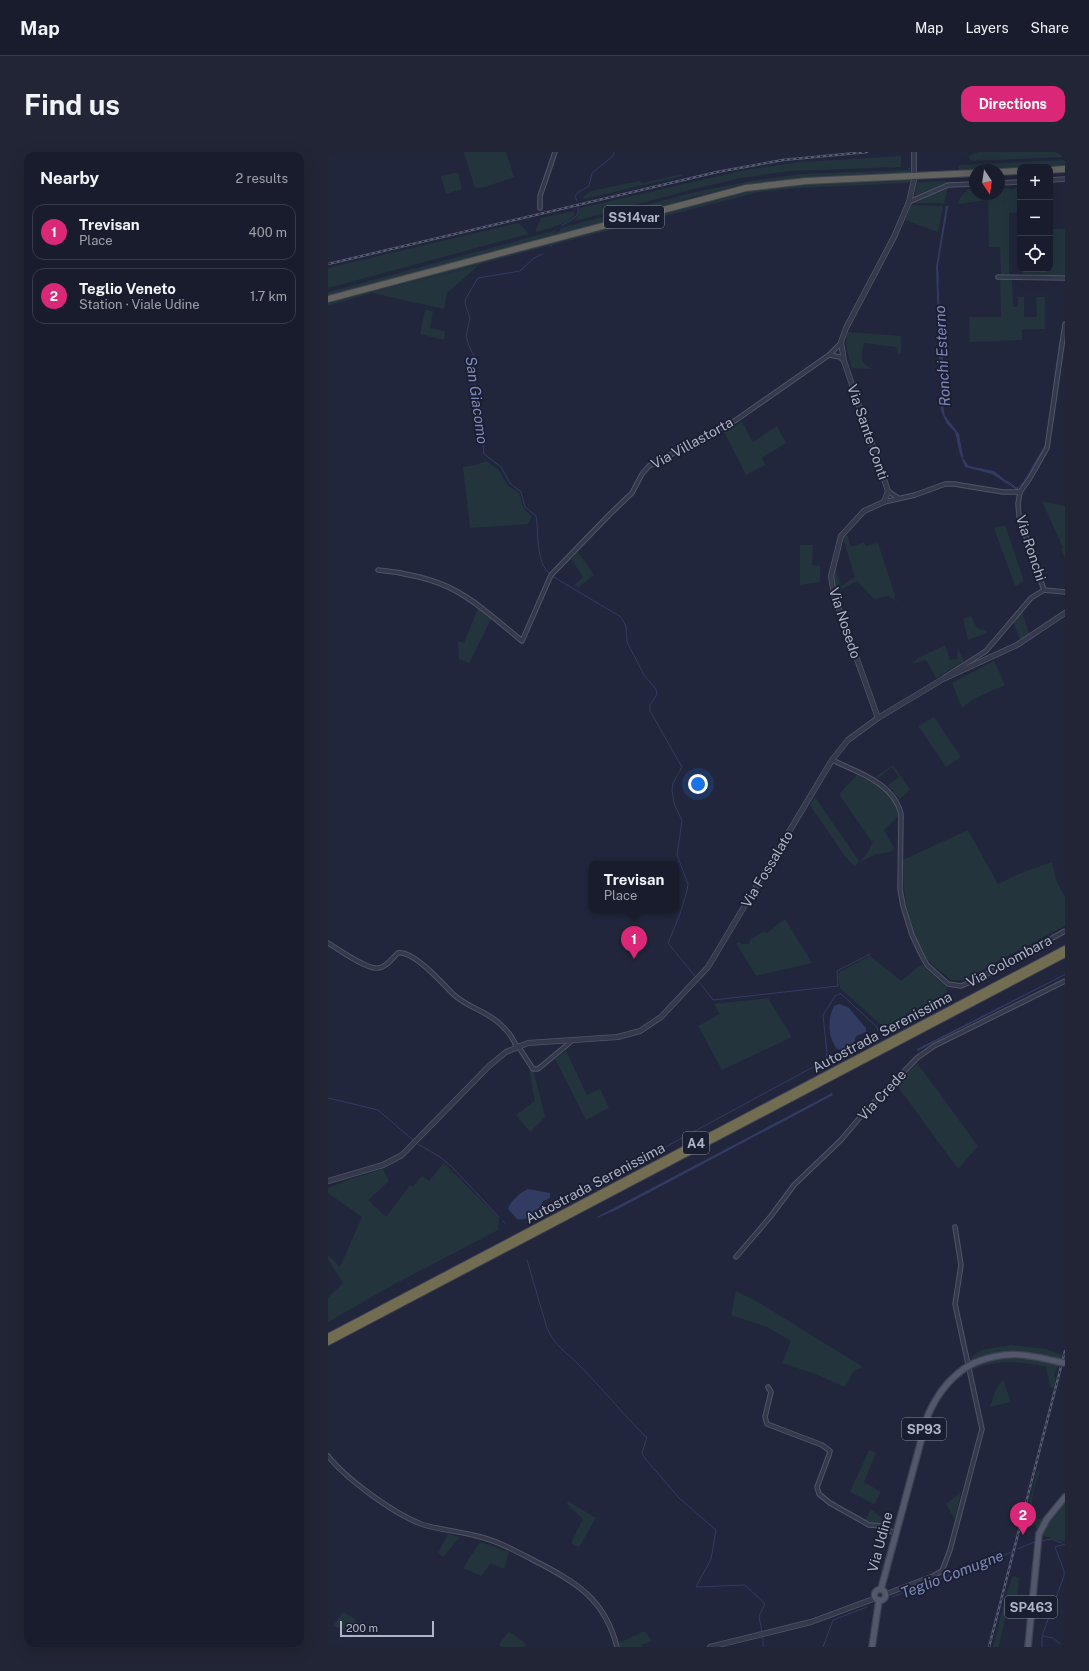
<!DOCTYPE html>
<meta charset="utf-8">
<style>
:root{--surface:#191c2d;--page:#222535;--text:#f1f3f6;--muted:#9fa1aa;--line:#373a49;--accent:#db2777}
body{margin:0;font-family:"Public Sans",sans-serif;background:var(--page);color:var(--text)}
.controls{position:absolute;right:12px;top:12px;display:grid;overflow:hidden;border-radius:8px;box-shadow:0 4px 16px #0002}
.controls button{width:36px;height:36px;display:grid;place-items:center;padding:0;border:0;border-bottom:1px solid var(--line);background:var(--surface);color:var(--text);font:20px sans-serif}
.compass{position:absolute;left:641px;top:12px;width:36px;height:36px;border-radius:50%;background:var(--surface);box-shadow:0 4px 16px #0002;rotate:167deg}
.scale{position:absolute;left:12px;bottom:10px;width:94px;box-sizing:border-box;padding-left:4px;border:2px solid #b0b4c8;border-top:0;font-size:11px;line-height:14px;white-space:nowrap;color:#b0b4c8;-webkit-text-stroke:3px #1a1e31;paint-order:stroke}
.you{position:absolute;left:370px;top:632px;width:14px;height:14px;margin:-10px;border:3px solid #fff;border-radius:50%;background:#1a73e8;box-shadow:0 0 0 6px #1a73e833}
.badge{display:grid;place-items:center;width:26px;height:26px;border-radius:50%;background:var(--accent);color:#fff;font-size:13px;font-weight:700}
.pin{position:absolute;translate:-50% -33px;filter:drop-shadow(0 1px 2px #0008)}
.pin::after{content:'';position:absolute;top:21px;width:14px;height:12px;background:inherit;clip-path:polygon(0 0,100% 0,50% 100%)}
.popup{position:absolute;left:261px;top:709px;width:90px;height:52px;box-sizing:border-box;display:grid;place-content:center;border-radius:8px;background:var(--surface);filter:drop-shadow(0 1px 3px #0005);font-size:13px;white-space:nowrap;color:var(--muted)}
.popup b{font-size:15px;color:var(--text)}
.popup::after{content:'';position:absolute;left:50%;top:100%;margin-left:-8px;border:8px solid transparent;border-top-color:var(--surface)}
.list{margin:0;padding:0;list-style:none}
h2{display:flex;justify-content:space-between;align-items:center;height:52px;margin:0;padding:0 16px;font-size:17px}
h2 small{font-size:13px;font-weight:400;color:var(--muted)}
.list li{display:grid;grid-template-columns:26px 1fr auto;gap:12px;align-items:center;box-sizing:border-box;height:56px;margin:0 8px 8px;padding:0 8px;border:1px solid var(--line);border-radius:12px}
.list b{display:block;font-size:15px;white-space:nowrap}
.list p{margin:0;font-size:13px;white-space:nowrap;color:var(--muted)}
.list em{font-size:13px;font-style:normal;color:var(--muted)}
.icon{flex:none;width:22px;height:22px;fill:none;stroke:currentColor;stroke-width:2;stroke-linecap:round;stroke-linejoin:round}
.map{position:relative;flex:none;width:737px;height:1495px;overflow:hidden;border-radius:12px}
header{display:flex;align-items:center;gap:24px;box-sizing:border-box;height:56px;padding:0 20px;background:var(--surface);border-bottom:1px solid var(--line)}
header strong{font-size:19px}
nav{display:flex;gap:22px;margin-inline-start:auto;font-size:14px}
.intro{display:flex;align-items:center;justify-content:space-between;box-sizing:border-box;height:96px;padding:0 24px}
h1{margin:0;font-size:28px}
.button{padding:10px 18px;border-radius:12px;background:var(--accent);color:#fff;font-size:14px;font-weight:700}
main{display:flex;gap:24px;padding:0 24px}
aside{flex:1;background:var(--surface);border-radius:12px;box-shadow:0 4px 16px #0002}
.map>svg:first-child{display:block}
.green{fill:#23343d}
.water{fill:#323b62}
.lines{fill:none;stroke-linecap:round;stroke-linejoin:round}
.stream{stroke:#323b62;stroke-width:1}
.minor-casing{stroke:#505467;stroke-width:5.5}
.tertiary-casing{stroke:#505467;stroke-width:6}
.primary-casing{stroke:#3e4255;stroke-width:8}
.trunk-casing{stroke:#3d4154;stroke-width:8}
.motorway-casing{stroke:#3d4154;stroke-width:8}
.minor{stroke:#35394c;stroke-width:3.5}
.tertiary{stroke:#35394c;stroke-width:4.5}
.primary{stroke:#52576c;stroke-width:5.5}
.trunk{stroke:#62625e;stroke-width:6}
.motorway{stroke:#726d51;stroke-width:6}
.rail-casing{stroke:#565c73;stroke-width:2.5}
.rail{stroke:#1a1e31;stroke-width:1;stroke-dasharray:3;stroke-linecap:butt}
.primary-bridge-casing{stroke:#3e4255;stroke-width:8;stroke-linecap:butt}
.primary-bridge{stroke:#52576c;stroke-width:5.5}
.labels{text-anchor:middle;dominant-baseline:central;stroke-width:3.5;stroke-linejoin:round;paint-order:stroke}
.shield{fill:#1a1e31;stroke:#83879b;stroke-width:1}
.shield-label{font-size:13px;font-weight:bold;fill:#b0b4c8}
.street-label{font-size:14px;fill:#b0b4c8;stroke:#1a1e31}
.water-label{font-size:15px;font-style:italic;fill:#7e89b6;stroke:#1a1e31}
</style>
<header>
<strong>Map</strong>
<nav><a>Map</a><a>Layers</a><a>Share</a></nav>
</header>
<div class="intro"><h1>Find us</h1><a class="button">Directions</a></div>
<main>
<aside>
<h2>Nearby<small>2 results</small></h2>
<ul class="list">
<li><span class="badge">1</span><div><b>Trevisan</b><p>Place</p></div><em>400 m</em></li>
<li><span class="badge">2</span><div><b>Teglio Veneto</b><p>Station · Viale Udine</p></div><em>1.7 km</em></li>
</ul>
</aside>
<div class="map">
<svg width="737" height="1495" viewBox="0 0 737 1495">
<rect width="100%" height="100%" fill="#21263c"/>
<!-- green -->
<g class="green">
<polygon points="136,0 178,0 186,25 157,35 147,36"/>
<polygon points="651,0 737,0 737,5 643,9 640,4"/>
<polygon points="573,4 573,15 461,19 413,26 366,37 247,69 252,56 417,18 472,10"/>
<polygon points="737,8 737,14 631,18 630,13"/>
<polygon points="583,15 582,22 442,30 364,45 342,53 0,144 0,140 229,78 227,81 230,82 233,76 363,41 422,29 472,22 578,18"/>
<polygon points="130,20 134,37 118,42 113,24"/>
<polygon points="353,22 354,24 256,47 255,45 263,39 311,29 315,31"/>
<polygon points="583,27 582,31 471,36 431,40 224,93 60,137 151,113 119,141 116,157 44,141 0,154 0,149 417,39 451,33"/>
<polygon points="618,29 618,31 587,44 589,30"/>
<polygon points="620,35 616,51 587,51"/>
<polygon points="671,35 684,37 692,35 692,60 681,61 681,122 673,122 672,95 661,95 660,48 630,52 632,46 640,37 647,38 647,42 671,42"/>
<polygon points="583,53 615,54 610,80 577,68"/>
<path d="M 246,59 L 246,64 C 237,73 219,77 207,80 L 213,66 Z"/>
<polygon points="190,71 199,79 200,82 0,136 0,116"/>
<polygon points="722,77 737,77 737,124 699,124 700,122 695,122 695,117 722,117"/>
<polygon points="672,127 684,127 685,155 690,155 690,145 696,145 696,165 709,165 708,145 717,145 717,177 694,177 694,188 642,190 641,165 673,165"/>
<polygon points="97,158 105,159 102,176 117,179 116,188 92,182"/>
<path d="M 520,180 L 573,184 L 573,202 L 570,202 L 569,195 L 536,191 C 533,205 531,210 544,217 L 524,216 C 520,204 516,192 520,180 Z"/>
<polygon points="414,270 425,290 449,274 458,291 434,306 437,313 418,323 396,280"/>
<path d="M 158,309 L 171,318 L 179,333 L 191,341 C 194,351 194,357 204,364 L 200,372 L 142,376 L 135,315 L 148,313 Z"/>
<polygon points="714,349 737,354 737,406 733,397 735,396"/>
<polygon points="677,373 696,429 687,434 666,376"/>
<polygon points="518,379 523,395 536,390 538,394 550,391 567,444 566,447 577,455 560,444 546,447 529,429 512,438 507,437 504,420 509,408 508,417 513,434 527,425 515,386"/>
<polygon points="472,393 485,393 484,413 492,414 492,430 472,433"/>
<polygon points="250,400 266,423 251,435 246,433 255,425 243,407"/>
<polygon points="150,456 163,467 141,511 131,507 130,489 136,491"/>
<polygon points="694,459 701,482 692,488 685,469"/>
<path d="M 643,464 C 647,472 648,478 658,478 L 659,481 L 640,488 L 635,467 Z"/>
<polygon points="617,493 622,508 629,507 630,497 636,509 608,526 598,508 584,512 590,506"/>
<polygon points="666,509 677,533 645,547 634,556 624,531"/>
<polygon points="606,565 633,605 618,615 590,574"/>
<polygon points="565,613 582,638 572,647 560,633 571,625 564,615 550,626 547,625"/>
<path d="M 529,623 C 547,632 567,641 571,663 L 556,678 L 566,696 L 563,700 L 549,702 L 532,710 L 540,700 L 546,687 L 544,690 L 511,642 Z"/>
<polygon points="487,645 531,709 527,715 516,703 482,653"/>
<path d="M 640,678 L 670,732 L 693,721 L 724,710 L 728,728 L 737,745 L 737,774 L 671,808 L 638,828 L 623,828 C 614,820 602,812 596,803 C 579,774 575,740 575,708 Z"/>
<polygon points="457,767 484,811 428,824 408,791 411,790 414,792 421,792 422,788 436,779 438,781 440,780"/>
<polygon points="542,804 573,829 591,814 594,813 619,836 618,841 558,874 552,872 512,836 510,821"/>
<polygon points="440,846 464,885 394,918 370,874 392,862 386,852"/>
<polygon points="238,899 259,943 272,937 281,956 258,968 227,907"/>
<polygon points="589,911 650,994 630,1017 568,932"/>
<polygon points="201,917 206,920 217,965 202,980 188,963 207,949"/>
<polygon points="116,1011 171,1066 170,1078 63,1134 0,1170 0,1146 15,1131 0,1107 0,1103 12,1115 34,1065 0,1041 0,1036 20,1028 55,1017 61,1029 40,1048 58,1065 82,1033 84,1035 94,1024 101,1029"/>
<polygon points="408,1139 430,1150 535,1215 526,1219 517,1235 490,1223 454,1211 463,1189 439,1175 403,1163"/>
<path d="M 683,1193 L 718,1197 L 734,1203 L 733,1208 C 702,1198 675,1195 645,1207 L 643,1205 L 654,1198 Z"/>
<path d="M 676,1204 L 707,1206 L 731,1213 L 726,1222 L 728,1231 L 725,1237 L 722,1234 L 718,1215 C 690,1209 671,1207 644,1218 L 643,1215 C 654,1210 664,1207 676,1204 Z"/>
<polygon points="675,1227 683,1250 662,1255 667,1239"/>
<polygon points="541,1298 548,1301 536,1330 553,1340 546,1352 522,1340"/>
<path d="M 710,1318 L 712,1319 C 707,1336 698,1351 710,1367 L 713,1367 L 736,1341 L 737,1344 L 710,1378 L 707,1373 L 698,1376 L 695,1374 Z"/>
<polygon points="633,1340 627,1368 618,1352"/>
<polygon points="240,1349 268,1366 251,1395 243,1391 255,1367 239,1352"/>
<path d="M 737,1350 L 737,1390 L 716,1384 L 714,1385 C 717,1371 727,1360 737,1350 Z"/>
<polygon points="543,1357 564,1375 555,1371 542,1371 537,1368"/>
<polygon points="120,1382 132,1385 115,1405 110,1401"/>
<polygon points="152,1390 181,1400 176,1417 163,1411 153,1424 135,1416"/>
<polygon points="685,1424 691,1426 689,1443 682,1443 671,1495 665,1495 678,1442"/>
<polygon points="15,1460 27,1467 28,1471 23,1480 5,1474"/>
<polygon points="181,1479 198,1492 196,1495 174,1495 171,1492"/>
<polygon points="317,1479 324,1489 314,1493 314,1495 292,1495 291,1491"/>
</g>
<!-- water -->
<g class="water">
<polygon points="618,54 620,54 610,114 611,175 615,207 615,253 617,264 631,282 635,307 640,314 666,319 683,333 691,336 689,338 664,322 637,315 632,302 627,280 619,272 613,259 608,115"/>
<polygon points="737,822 737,823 590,899 589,897"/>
<path d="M 511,852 L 520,855 L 538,876 L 538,880 L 528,884 L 525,894 L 517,898 L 509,897 C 500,885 499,868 506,854 Z"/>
<polygon points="504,941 505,943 290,1057 269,1066 269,1065"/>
<path d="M 200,1037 L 222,1041 L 222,1046 L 215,1049 C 212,1059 201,1070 189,1067 L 180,1057 C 182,1049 193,1040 200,1037 Z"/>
</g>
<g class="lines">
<!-- stream -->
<g class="stream">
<polyline points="249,49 247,44 249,41 261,34 264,21 285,4 286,0"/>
<polyline points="618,61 620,54"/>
<polyline points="617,71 618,64"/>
<path d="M 234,73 C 243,68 252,66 250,54"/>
<polyline points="615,81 616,74"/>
<polyline points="229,82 230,80"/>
<polyline points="222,95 224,93"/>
<path d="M 215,102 L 206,106 L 192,119 L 150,126 L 138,146 L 137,151 L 142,166 L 138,184 L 141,194 L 147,206 L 146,232 L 152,252 L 156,302 L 173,315 L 182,331 L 193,340 L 197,355 L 208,364 C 211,379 207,411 222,422"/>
<polyline points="610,120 610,133"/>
<polyline points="610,136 611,155"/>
<polyline points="611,174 611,182"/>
<polyline points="620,269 631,284"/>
<polyline points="631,287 635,305"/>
<polyline points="636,308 640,314 644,315"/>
<polyline points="647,316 653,317"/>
<polyline points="679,329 686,334"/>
<polyline points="689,336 695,331 718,292 732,188"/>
<polyline points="224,424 293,465 298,474 299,490 316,523 328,537 329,542 322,553 322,559 354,615 345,631 344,638 346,651 354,669 349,703 360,732 359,739 352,762 340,791 367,824"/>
<polyline points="372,831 385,848 510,834 509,819 542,802"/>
<polyline points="512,841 549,875 550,879"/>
<polyline points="0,946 50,958 85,988"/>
<polyline points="90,992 112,1005 124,1015 171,1065"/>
<polyline points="250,1039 319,1005 496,909 499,901 495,863 507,844 512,842"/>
<polyline points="175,1069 177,1071"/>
<path d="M 199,1108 L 219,1176 C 228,1195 237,1199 251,1213 C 274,1236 294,1261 317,1284 L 319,1285 L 314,1301 L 316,1305 L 351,1346 L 388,1378 L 383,1407 L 368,1435 L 417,1433 L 437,1452 L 431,1464 L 434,1480"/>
<polyline points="712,1389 724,1387 734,1391"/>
<polyline points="690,1397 706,1390"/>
<polyline points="564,1445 684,1400"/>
<polyline points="715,1484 725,1486 736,1495"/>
<polyline points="435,1486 435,1495"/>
<polyline points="495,1495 505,1468 539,1455"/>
<polyline points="714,1495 714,1484 736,1424 736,1419 727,1395 737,1392"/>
</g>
<defs>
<g id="minor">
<polyline points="722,28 737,27"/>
<polyline points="671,31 692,30"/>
<polyline points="581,50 620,33 647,32"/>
<polyline points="212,56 212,44 227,0"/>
<polyline points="670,125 737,126"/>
<polyline points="501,203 512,205 516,209"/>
<polyline points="560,339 570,346"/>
<polyline points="556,350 587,343 617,332 626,332 675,340 692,340"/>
<path d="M 50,418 C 74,420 107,427 128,439 C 152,452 173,472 194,489 L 223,423 L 282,362 L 304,341 L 314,322 L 321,314 L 408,268 L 501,203 L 513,191"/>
<polyline points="716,438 691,364 690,352 692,340 702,326 719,296 737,172"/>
<polyline points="617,525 658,499 703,446 716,438 737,440"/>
<path d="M 504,608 C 529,620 566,631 573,662 L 572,737 L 575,754 L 584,783 L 594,804 L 599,813 L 620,832 L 633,834 L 650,827 L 737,779"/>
<path d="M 0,791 C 10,797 39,818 50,816 C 58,816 64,806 70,801 C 85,798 114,831 125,842 C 140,856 159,859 172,872 C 179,878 185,886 188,894"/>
<polyline points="190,894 205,917 210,917 245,888"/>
<polyline points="408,1105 443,1064 466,1033 513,988 534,963 589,906 606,894 737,829"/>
<polyline points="440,1235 443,1240 437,1265 439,1272 494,1293 502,1299 501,1303 489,1335 491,1342 502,1351 541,1373 555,1374 567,1382"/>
<path d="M 0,1304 C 18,1327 65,1361 93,1372 C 111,1378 131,1379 149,1384 C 170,1389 188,1399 207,1409 C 248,1430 277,1447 289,1495"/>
<polyline points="558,1442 605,1424 614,1419 622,1398 654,1277 627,1152 633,1113 627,1075"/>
</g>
<g id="tertiary">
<polyline points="586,1 586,20"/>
<polyline points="550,566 506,443 503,424 513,384 536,359 556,350 560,339 516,209 513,190 518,176 566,85 581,50 586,28"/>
<polyline points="0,1029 55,1013 74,1003 161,914 178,900 200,891 290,885 312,879 333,865 380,815 504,608 520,588 550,566 615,527 689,493 737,461"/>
<polyline points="382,1495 483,1470 548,1446"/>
</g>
<g id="primary">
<path d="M 646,1211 C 678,1198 698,1202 731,1210"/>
<path d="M 553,1437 L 600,1263 C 609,1243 619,1229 637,1216"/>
<circle cx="552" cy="1443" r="5.5"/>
<polyline points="544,1495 551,1448"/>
<polyline points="700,1495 711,1382 719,1367 737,1345"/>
</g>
<g id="trunk">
<polyline points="722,18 737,17"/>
<polyline points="671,20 692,19"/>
<polyline points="0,147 418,36 478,29 647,21"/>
</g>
<g id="motorway">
<polyline points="0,1185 737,797"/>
<polyline points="0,1190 737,802"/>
</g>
</defs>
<!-- minor casing -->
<use href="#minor" class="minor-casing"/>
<!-- tertiary casing -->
<use href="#tertiary" class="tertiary-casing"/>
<!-- primary casing -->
<use href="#primary" class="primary-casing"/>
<!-- trunk casing -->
<use href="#trunk" class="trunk-casing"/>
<!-- motorway casing -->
<use href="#motorway" class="motorway-casing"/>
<!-- minor -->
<use href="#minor" class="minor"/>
<!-- tertiary -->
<use href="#tertiary" class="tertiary"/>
<!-- primary -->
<use href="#primary" class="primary"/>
<!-- trunk -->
<use href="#trunk" class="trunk"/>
<!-- motorway -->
<use href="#motorway" class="motorway"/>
<defs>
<g id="rail">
<polyline points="0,112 389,20 455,8 539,0"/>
<polyline points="661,1495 737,1199"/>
</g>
</defs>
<!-- rail casing -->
<use href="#rail" class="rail-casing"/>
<!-- rail -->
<use href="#rail" class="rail"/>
<defs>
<g id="primary-bridge">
<polyline points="731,1210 737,1211"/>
<polyline points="637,1216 646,1211"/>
</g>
</defs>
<!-- primary-bridge casing -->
<use href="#primary-bridge" class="primary-bridge-casing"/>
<!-- primary-bridge -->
<use href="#primary-bridge" class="primary-bridge"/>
</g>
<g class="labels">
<!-- shield labels -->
<g class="shield">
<rect x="276" y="54" width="60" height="22" rx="3"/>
<rect x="355" y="980" width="26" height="22" rx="3"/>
<rect x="574" y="1266" width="44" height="22" rx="3"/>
<rect x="677" y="1444" width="52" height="22" rx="3"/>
</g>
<g class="shield-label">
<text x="306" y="65">SS14var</text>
<text x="368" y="991">A4</text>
<text x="596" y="1277">SP93</text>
<text x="703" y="1455">SP463</text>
</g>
<!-- street labels -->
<g class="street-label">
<text transform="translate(540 280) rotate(71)">Via Sante Conti</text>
<text transform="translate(364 291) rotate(-29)">Via Villastorta</text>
<text transform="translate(703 396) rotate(72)">Via Ronchi</text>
<text transform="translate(517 471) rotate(72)">Via Nosedo</text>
<text transform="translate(439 717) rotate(-59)">Via Fossalato</text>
<text transform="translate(681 809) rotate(-28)">Via Colombara</text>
<text transform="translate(554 880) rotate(-28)">Autostrada Serenissima</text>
<text transform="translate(554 943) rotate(-47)">Via Crede</text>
<text transform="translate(267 1031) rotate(-28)">Autostrada Serenissima</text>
<text transform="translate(552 1390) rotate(-75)">Via Udine</text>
</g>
<!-- water labels -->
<g class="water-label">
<text transform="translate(614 204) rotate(-93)">Ronchi Esterno</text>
<text transform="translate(149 248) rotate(82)">San Giacomo</text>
<text transform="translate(624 1422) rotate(-21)">Teglio Comugne</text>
</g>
</g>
</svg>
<div class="controls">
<button>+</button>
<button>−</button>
<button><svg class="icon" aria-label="locate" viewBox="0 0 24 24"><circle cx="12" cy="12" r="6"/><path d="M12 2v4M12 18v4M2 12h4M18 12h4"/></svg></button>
</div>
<svg class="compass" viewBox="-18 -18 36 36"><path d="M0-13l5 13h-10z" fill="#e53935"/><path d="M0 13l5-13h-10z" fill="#9fa1aa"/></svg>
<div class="scale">200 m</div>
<div class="you"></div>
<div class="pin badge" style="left:306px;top:807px">1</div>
<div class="popup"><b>Trevisan</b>Place</div>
<div class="pin badge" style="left:695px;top:1383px">2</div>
</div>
</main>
